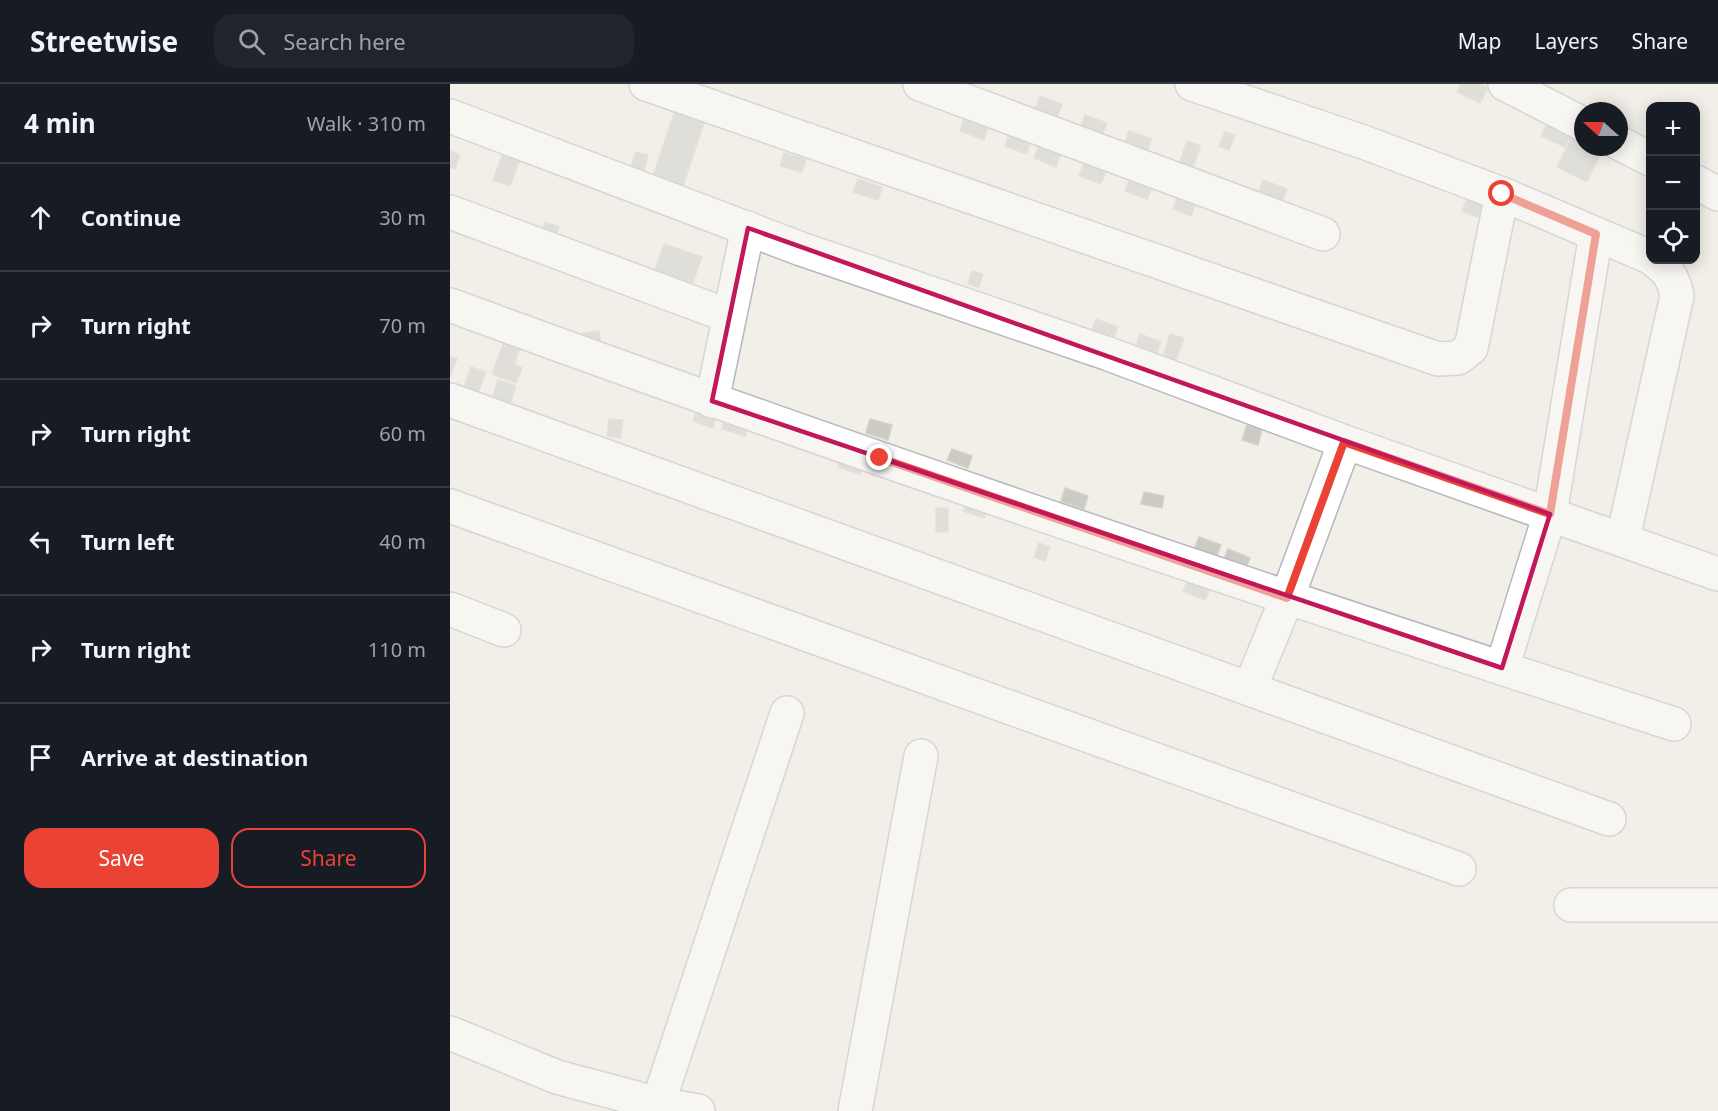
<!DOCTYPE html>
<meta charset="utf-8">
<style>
:root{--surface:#171b24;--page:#20242c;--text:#f1f3f6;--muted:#9ea1a6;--line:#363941;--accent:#ea4335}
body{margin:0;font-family:"Noto Sans",sans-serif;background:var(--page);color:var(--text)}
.controls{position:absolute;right:18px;top:18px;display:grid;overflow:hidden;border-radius:12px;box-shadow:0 3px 15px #0003}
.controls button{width:54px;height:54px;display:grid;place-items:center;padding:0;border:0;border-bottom:2px solid var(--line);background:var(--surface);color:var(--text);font:30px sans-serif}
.compass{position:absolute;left:1124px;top:18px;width:54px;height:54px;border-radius:50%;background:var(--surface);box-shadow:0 3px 15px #0003;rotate:291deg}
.stop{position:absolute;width:18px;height:18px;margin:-14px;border:4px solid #ea4335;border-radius:50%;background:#fff}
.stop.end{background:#ea4335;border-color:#fff;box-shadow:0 2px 6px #0008}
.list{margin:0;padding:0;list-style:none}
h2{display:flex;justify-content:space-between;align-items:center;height:78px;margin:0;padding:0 24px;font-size:26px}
h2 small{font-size:20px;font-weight:400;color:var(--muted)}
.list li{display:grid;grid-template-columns:39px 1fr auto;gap:18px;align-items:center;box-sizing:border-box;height:108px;padding:0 24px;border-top:2px solid var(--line)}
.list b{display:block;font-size:22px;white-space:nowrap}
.list em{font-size:20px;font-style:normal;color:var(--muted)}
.actions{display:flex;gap:12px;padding:18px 24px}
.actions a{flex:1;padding:14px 0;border:2px solid var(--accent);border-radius:18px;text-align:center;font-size:21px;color:var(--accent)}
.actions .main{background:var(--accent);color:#fff}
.icon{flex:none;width:33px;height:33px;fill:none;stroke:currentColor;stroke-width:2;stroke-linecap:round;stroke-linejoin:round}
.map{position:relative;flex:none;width:1268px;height:1027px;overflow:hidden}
header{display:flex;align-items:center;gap:36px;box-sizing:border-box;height:84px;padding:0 30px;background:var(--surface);border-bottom:2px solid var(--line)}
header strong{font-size:28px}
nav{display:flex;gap:33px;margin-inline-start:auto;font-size:21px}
.search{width:420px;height:54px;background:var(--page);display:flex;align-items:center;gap:15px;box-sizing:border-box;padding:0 21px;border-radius:18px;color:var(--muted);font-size:22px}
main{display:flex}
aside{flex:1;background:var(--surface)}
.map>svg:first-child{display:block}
.building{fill:#cccac5;stroke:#d6d1c6;stroke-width:1.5}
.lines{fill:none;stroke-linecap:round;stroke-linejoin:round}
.minor-casing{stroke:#b5b8bc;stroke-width:36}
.minor{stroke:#fff;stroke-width:33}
.route{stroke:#ea4335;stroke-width:8}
.marked{fill:none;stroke:#c2185b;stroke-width:4.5;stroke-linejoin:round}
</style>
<header>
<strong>Streetwise</strong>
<div class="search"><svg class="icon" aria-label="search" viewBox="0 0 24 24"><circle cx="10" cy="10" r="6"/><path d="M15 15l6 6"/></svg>Search here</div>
<nav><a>Map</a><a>Layers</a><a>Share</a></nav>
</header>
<main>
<aside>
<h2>4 min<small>Walk · 310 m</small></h2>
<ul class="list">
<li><svg class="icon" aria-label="ahead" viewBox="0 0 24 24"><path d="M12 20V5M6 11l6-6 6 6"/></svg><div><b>Continue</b></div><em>30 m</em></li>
<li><svg class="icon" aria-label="right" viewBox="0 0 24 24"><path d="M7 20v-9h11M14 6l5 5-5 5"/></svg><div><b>Turn right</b></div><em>70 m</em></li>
<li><svg class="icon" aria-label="right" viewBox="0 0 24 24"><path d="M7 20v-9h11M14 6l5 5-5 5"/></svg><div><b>Turn right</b></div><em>60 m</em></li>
<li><svg class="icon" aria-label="left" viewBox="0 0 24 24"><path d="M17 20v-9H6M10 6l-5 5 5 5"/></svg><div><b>Turn left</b></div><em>40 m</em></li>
<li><svg class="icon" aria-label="right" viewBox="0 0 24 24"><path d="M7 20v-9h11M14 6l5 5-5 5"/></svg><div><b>Turn right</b></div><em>110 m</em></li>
<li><svg class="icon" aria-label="arrive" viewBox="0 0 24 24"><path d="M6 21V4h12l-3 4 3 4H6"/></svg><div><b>Arrive at destination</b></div></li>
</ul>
<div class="actions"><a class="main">Save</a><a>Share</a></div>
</aside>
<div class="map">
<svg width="1268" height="1027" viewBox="0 0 1268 1027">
<rect width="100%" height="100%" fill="#f1efe8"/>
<!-- building -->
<g class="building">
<polygon points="1011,0 1030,0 1038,4 1030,19 1007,8"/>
<polygon points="590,12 612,20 607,34 585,26"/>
<polygon points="226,23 256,33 233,102 203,92"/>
<polygon points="635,31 657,39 652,52 630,44"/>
<polygon points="515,32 539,41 534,56 510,47"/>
<polygon points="1098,38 1121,49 1115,63 1091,52"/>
<polygon points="679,47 702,55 696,68 674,60"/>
<polygon points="775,48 785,51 779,66 769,62"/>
<polygon points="559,49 581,57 576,70 555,62"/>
<polygon points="1123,50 1133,55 1133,63 1153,65 1137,98 1107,83"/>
<polygon points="737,57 751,62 741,88 728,83"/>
<polygon points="589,61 611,69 606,83 584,74"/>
<polygon points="54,66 71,72 60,102 43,96"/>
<polygon points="0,67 10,71 5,85 0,83"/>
<polygon points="186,68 198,71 193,89 180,85"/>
<polygon points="334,69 356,75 352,88 330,82"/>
<polygon points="634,79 656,87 651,100 629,92"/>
<polygon points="680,93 703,102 697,115 675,107"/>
<polygon points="408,95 432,103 428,116 403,108"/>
<polygon points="813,96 837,105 832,119 808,110"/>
<polygon points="1019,110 1045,120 1039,137 1012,127"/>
<polygon points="728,112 746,119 741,132 723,125"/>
<polygon points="95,138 109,143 104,156 90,151"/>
<polygon points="214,160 252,173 239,209 201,197"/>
<polygon points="522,187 533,190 529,203 518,200"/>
<polygon points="646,235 668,243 664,254 642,246"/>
<polygon points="149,247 152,265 137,268 133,249"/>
<polygon points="690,250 711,258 707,269 686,261"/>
<polygon points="720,250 734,254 726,276 713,272"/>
<polygon points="54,258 70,265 64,280 72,284 66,299 42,290"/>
<polygon points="0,272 7,275 1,290 0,290"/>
<polygon points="21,283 36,288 26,314 12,309"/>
<polygon points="48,296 66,302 59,324 41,318"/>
<polygon points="248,324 267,331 263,344 243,337"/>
<polygon points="275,334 298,341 295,352 272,345"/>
<polygon points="159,335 173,336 170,354 157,352"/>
<polygon points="420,335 442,341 438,356 416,349"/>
<polygon points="797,341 812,346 808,361 792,356"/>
<polygon points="502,365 522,372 518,384 497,376"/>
<polygon points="393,369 414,377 410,390 388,383"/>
<polygon points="615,404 638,412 634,425 611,417"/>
<polygon points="694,408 714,412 712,424 691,420"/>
<polygon points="517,415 538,423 534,434 513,427"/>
<rect x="486" y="424" width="12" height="24"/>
<polygon points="749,453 771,461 766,473 744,465"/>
<polygon points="589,459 600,463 595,477 584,473"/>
<polygon points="778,465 800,474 795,486 773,477"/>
<polygon points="739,494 761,503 755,516 733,507"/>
</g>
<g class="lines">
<defs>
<g id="minor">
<polyline points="196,0 225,10 229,0"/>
<polyline points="470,0 873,150"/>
<polyline points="742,0 916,59 1052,110 1200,173"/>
<polyline points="1055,0 1133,40"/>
<polyline points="225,10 988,275 1008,274 1021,264 1052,110"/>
<polyline points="0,32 351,165 656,269 895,358 1268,490"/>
<polyline points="1169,59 1200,75"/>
<polyline points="1246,98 1268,110"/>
<polyline points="0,128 279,232"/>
<path d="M 0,221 C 405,370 814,508 1224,640"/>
<polyline points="0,316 1159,735"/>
<polyline points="262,317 298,144"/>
<polyline points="0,422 1009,785"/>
<path d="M 1173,454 L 1227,212 C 1224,195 1218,186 1204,176"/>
<polyline points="0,525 54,546"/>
<polyline points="1052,584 1100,430 1146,150"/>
<polyline points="800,604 837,514 895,358"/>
<polyline points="1121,821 1268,821"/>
<polyline points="0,949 107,993 208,1020 248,1027"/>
<polyline points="208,1020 337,629"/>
<polyline points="405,1027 471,672"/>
</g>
</defs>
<!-- minor casing -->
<use href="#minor" class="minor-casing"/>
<!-- minor -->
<use href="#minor" class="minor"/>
</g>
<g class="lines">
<!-- route -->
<polyline class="route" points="430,374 837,514 894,358 1100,430 1146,150 1052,110"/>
</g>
<!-- marked area -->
<path d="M0 0H1268V1027H0ZM 298,144 L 1100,430 L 1052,584 L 262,317 Z" fill="#f1efe8" fill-opacity=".55" fill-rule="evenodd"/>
<path class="marked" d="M 298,144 L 1100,430 L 1052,584 L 262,317 Z"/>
</svg>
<div class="controls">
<button>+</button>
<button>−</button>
<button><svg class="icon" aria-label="locate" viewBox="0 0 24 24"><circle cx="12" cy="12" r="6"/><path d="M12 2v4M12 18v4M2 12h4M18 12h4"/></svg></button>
</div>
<svg class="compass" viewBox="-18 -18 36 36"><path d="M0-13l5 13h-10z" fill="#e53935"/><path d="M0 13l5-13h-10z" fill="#9ea1a6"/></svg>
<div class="stop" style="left:1052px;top:110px"></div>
<div class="stop end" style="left:430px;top:374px"></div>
</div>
</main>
